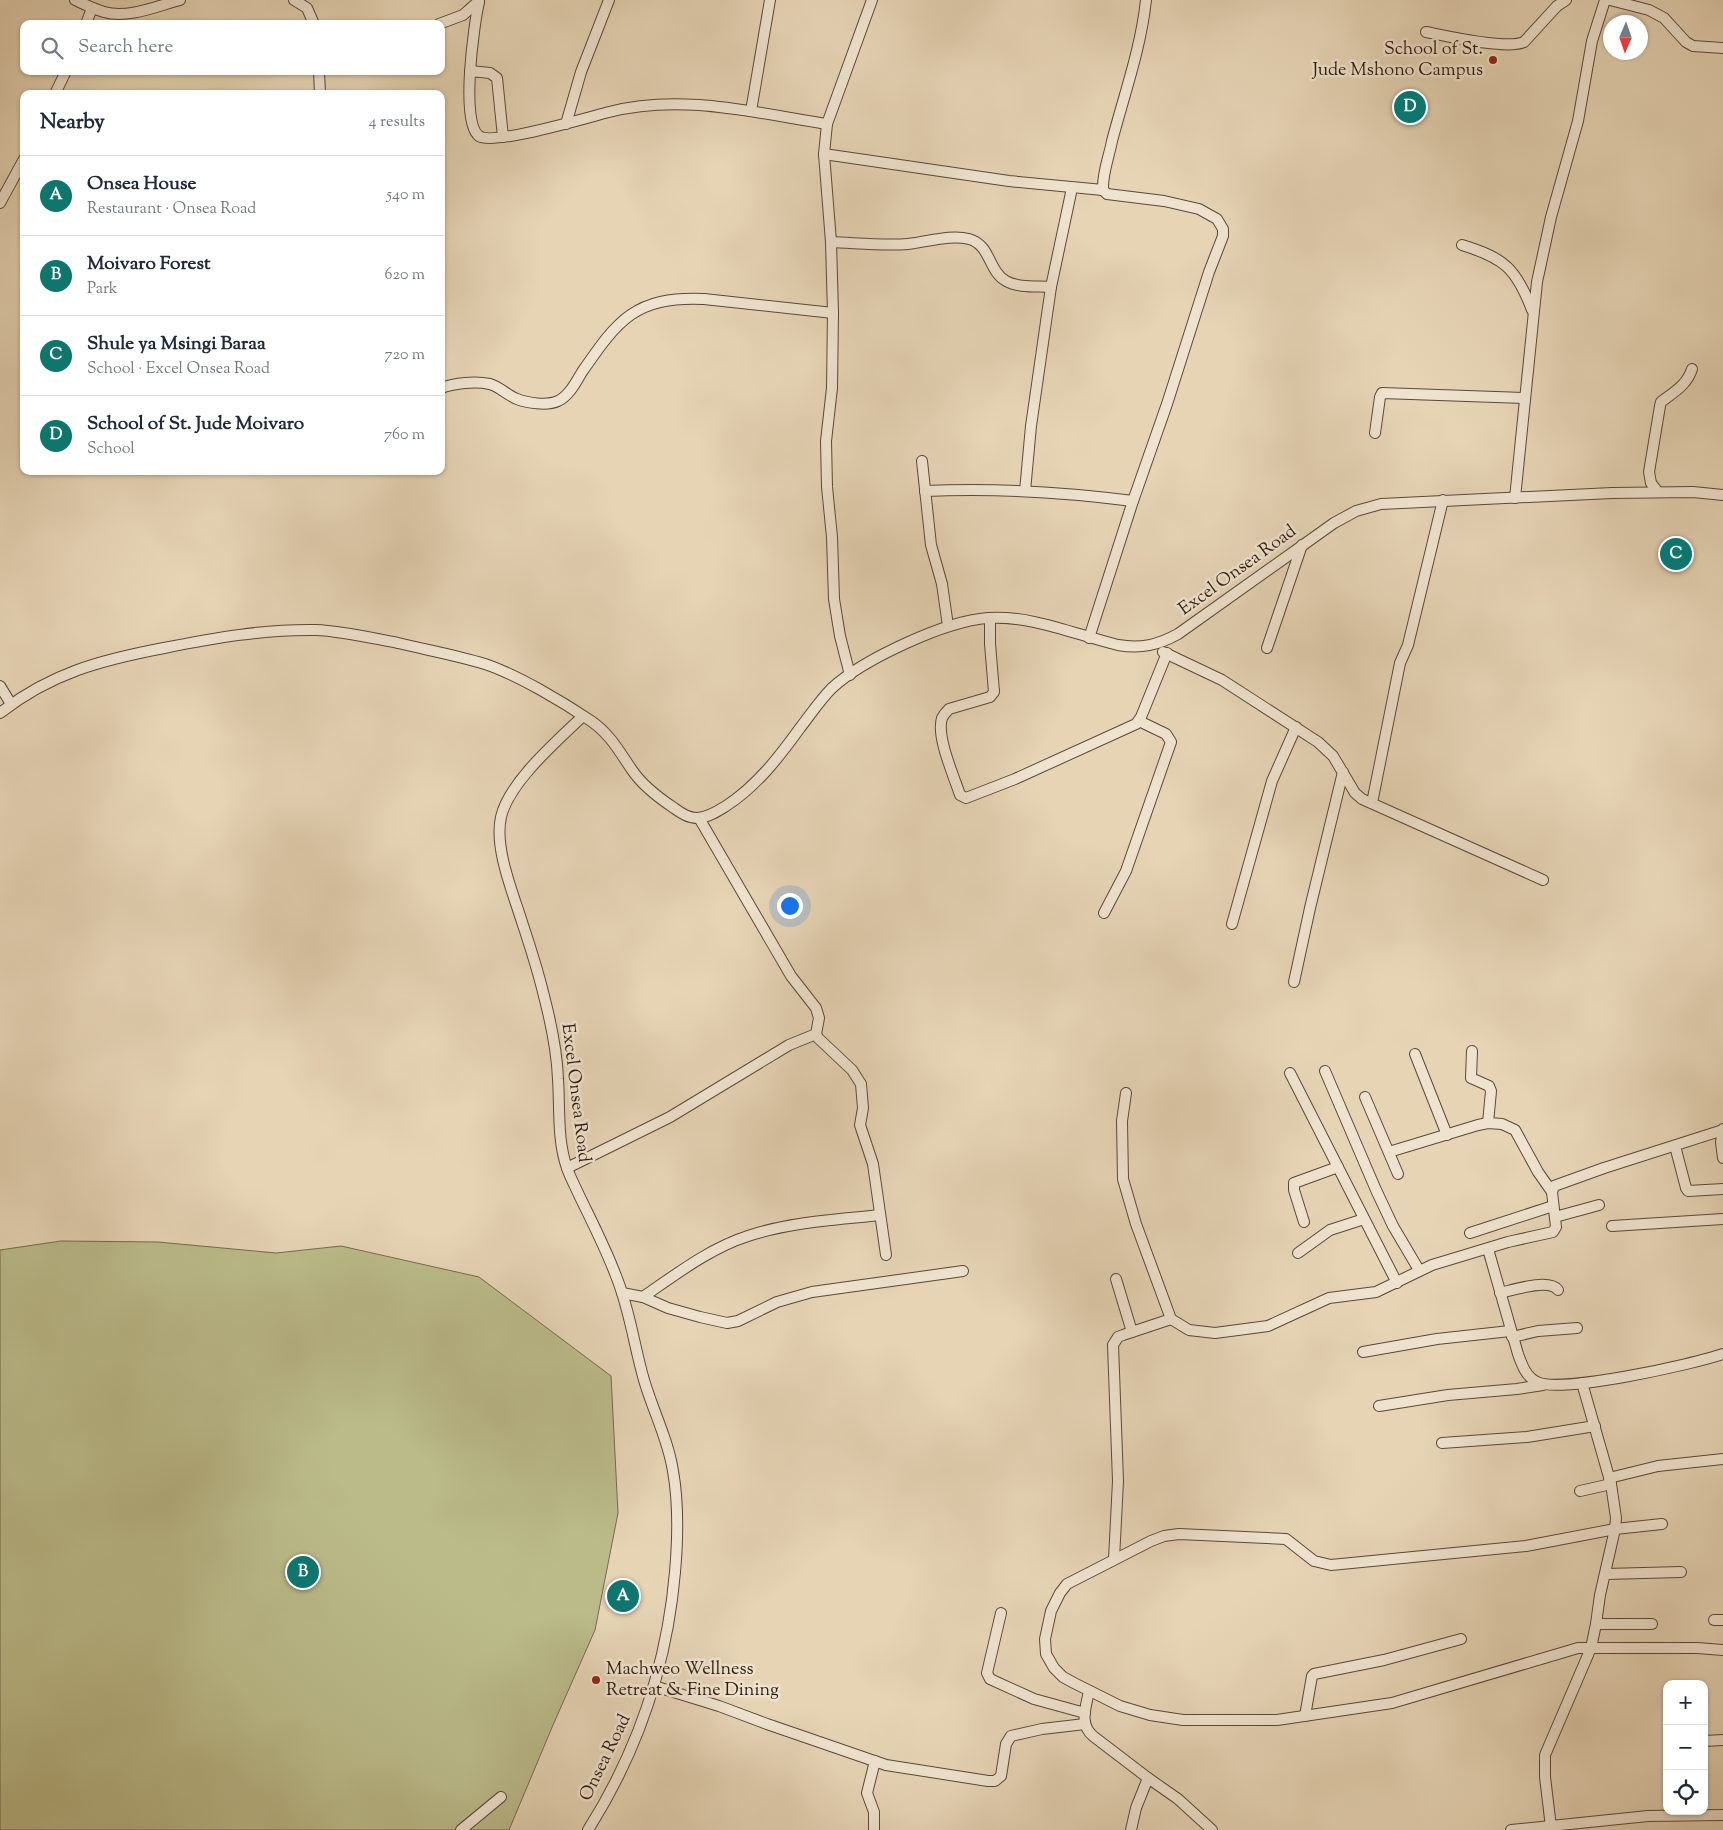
<!DOCTYPE html>
<meta charset="utf-8">
<style>
:root{--surface:#fff;--page:#f6f6f7;--text:#1f2937;--muted:#747a83;--line:#e0e1e3;--accent:#0f766e}
body{margin:0;font-family:"Sorts Mill Goudy",serif;background:var(--page);color:var(--text)}
.controls{position:absolute;right:15px;bottom:15px;display:grid;overflow:hidden;border-radius:10px;box-shadow:0 1px 4px #0004}
.controls button{width:45px;height:45px;display:grid;place-items:center;padding:0;border:0;border-bottom:1px solid var(--line);background:var(--surface);color:var(--text);font:25px sans-serif}
.compass{position:absolute;left:1603px;top:15px;width:45px;height:45px;border-radius:50%;background:var(--surface);box-shadow:0 1px 4px #0004;rotate:182deg}
.you{position:absolute;left:789px;top:905px;width:18px;height:18px;margin:-12px;border:4px solid #fff;border-radius:50%;background:#1a73e8;box-shadow:0 0 0 8px #1a73e833}
.badge{display:grid;place-items:center;width:32px;height:32px;border-radius:50%;background:var(--accent);color:#fff;font-size:16px;font-weight:700}
.pin{position:absolute;translate:-50% -50%;border:2px solid #fff;box-shadow:0 1px 5px #0006}
.list{margin:0;padding:0;list-style:none}
h2{display:flex;justify-content:space-between;align-items:center;height:65px;margin:0;padding:0 20px;font-size:21px}
h2 small{font-size:16px;font-weight:400;color:var(--muted)}
.list li{display:grid;grid-template-columns:32px 1fr auto;gap:15px;align-items:center;box-sizing:border-box;height:80px;padding:0 20px;border-top:1px solid var(--line)}
.list b{display:block;font-size:19px;white-space:nowrap}
.list p{margin:0;font-size:16px;white-space:nowrap;color:var(--muted)}
.list em{font-size:16px;font-style:normal;color:var(--muted)}
.icon{flex:none;width:28px;height:28px;fill:none;stroke:currentColor;stroke-width:2;stroke-linecap:round;stroke-linejoin:round}
.map{position:relative;flex:none;width:1723px;height:1830px;overflow:hidden}
.search{position:absolute;background:var(--surface);box-shadow:0 1px 4px #0004;left:20px;top:20px;width:425px;height:55px;display:flex;align-items:center;gap:12px;box-sizing:border-box;padding:0 18px;border-radius:10px;color:var(--muted);font-size:19px}
.panel{position:absolute;background:var(--surface);box-shadow:0 1px 4px #0004;left:20px;top:90px;width:425px;height:385px;border-radius:10px}
.map>svg:first-child{display:block}
.green{fill:#bbbb8a;stroke:#746b4c}
.lines{fill:none;stroke-linecap:round;stroke-linejoin:round}
.street-casing{stroke:#5a4938;stroke-width:12}
.street{stroke:#efe3cf;stroke-width:10}
.poi-dot{fill:#8f2418;stroke:#efe3cf;stroke-width:2}
.labels{text-anchor:middle;dominant-baseline:central;stroke-width:5;stroke-linejoin:round;paint-order:stroke}
.poi-label{font-size:18px;fill:#2c1b0e;stroke:#efe3cf;text-anchor:end}
.street-label{font-size:18px;fill:#2c1b0e;stroke:#efe3cf}
</style>
<div class="map">
<svg width="1723" height="1830" viewBox="0 0 1723 1830">
<rect width="100%" height="100%" fill="#e6d4b5"/>
<filter id="stains"><feTurbulence type="fractalNoise" baseFrequency=".004" numOctaves="4"/><feColorMatrix values="0 0 0 0 .2 0 0 0 0 .09 0 0 0 0 .02 0 0 0 .5 -.17"/></filter>
<radialGradient id="worn" r=".72"><stop offset=".6" stop-color="#630" stop-opacity="0"/><stop offset="1" stop-color="#630" stop-opacity=".3"/></radialGradient>
<!-- green -->
<polygon class="green" points="61,1241 158,1242 276,1253 341,1246 479,1277 611,1376 618,1513 595,1630 553,1725 509,1830 0,1830 0,1250"/>
<g class="lines">
<defs>
<g id="street">
<path d="M 75,0 C 84,4 94,9 104,12 C 128,19 157,6 180,0"/>
<polyline points="294,0 307,8 314,24"/>
<polyline points="1610,0 1649,10 1664,18 1686,42 1693,46 1723,48"/>
<path d="M 479,2 C 474,24 460,123 479,136 C 493,146 589,117 609,112 C 681,93 756,113 827,124"/>
<polyline points="86,24 92,8"/>
<polyline points="439,24 463,15 479,1"/>
<path d="M 1426,32 C 1447,36 1507,50 1524,42 L 1557,6 L 1566,0"/>
<polyline points="319,71 320,94"/>
<polyline points="470,71 490,73 497,78 503,137"/>
<polyline points="55,94 66,71"/>
<polyline points="751,111 770,0"/>
<polyline points="566,124 581,72 609,0"/>
<polyline points="824,154 1009,181 1103,190"/>
<polyline points="0,203 24,159"/>
<path d="M 831,242 C 857,243 883,246 908,244 C 928,242 950,234 969,239 C 991,245 988,271 1006,281 C 1018,288 1037,286 1051,287"/>
<path d="M 1462,245 C 1504,258 1516,268 1532,310"/>
<path d="M 441,388 C 455,383 475,381 490,384 C 500,387 507,395 517,399 C 527,403 547,406 558,401 C 569,396 576,382 582,372 C 618,320 635,296 704,299 L 833,313"/>
<polyline points="1375,433 1380,397 1382,393 1524,398"/>
<polyline points="922,461 931,545 942,584 948,626"/>
<path d="M 925,491 C 994,488 1064,492 1133,501"/>
<polyline points="1025,491 1031,426 1051,287 1072,188"/>
<path d="M 1658,492 L 1651,483 L 1649,472 L 1660,406 L 1661,402 C 1674,392 1687,385 1692,369"/>
<polyline points="1515,498 1537,282 1551,217 1578,121 1592,41 1605,0"/>
<path d="M 990,618 L 990,644 L 994,692 L 990,697 L 949,709 C 946,712 944,714 942,718 C 936,737 954,776 960,795 L 966,798 L 1015,779 L 1136,724 L 1141,717 L 1167,653"/>
<path d="M 1089,638 L 1133,501 L 1167,404 L 1209,272 L 1223,236 L 1223,229 L 1217,219 L 1199,209 L 1164,201 L 1107,194 L 1103,190 C 1102,174 1109,157 1112,141 C 1124,95 1141,48 1146,0"/>
<polyline points="1267,648 1302,545"/>
<polyline points="1163,652 1222,680 1318,742 1333,756 1355,793 1362,799 1543,880"/>
<polyline points="850,675 840,636 834,599 832,537 827,487 826,441 832,388 833,313 831,242 824,154 827,124 872,0"/>
<polyline points="0,686 11,704"/>
<path d="M 0,713 C 51,673 101,660 164,648 C 214,638 265,629 316,630 C 343,631 371,638 398,643 C 427,650 456,655 485,664 C 518,675 563,702 591,721 C 610,734 619,751 632,770 C 642,785 659,798 674,808 C 681,813 688,818 697,818 C 707,818 718,811 726,806 C 757,786 779,757 800,728 C 811,714 820,700 832,688 C 864,659 945,621 988,618 C 1032,615 1076,635 1118,645 C 1141,649 1158,645 1178,634 L 1334,523 L 1356,511 L 1381,504 L 1612,493 L 1693,492 L 1723,495"/>
<path d="M 583,716 C 557,741 509,782 501,817 C 494,848 513,893 522,922 C 530,946 538,971 544,996 C 551,1023 557,1051 558,1079 C 560,1107 557,1140 567,1168 C 570,1177 575,1186 579,1195 C 592,1222 606,1249 616,1276 C 630,1310 634,1346 644,1380 C 653,1411 668,1439 673,1471 C 679,1505 678,1538 675,1572 C 667,1665 638,1751 588,1830"/>
<polyline points="1372,803 1400,663 1408,645 1443,500"/>
<polyline points="699,818 791,976 816,1008 819,1018 816,1034 818,1038 852,1070 861,1084 863,1108 860,1125 873,1164 886,1255"/>
<polyline points="1104,913 1126,871 1171,742 1166,734 1139,721"/>
<polyline points="1232,924 1272,781 1296,727"/>
<polyline points="1294,982 1310,908 1343,772"/>
<polyline points="1472,1051 1471,1078 1489,1086 1491,1091 1488,1123"/>
<polyline points="1415,1054 1447,1135"/>
<polyline points="1325,1071 1376,1190 1393,1226 1419,1270"/>
<polyline points="1290,1073 1397,1283"/>
<polyline points="1126,1093 1122,1121 1123,1179 1136,1224 1171,1319 1189,1330 1215,1333 1268,1326 1329,1298 1376,1292 1432,1265 1508,1242 1553,1232 1556,1227 1552,1192 1554,1186 1604,1168 1723,1130"/>
<polyline points="1365,1097 1398,1174"/>
<polyline points="1723,1129 1721,1142 1723,1158"/>
<polyline points="1675,1146 1686,1188 1688,1191 1723,1189"/>
<polyline points="1389,1152 1478,1125 1488,1123 1502,1124 1515,1130 1538,1172 1552,1192"/>
<polyline points="567,1168 670,1117 789,1045 816,1034"/>
<polyline points="1555,1217 1599,1205"/>
<polyline points="1304,1222 1294,1190 1294,1183 1338,1167"/>
<polyline points="1612,1226 1723,1219"/>
<polyline points="1470,1233 1553,1206"/>
<path d="M 1488,1249 L 1518,1354 C 1522,1365 1526,1377 1537,1382 C 1560,1394 1694,1364 1723,1354"/>
<polyline points="1298,1253 1330,1230 1364,1219"/>
<polyline points="1116,1279 1132,1332"/>
<polyline points="622,1293 643,1297 668,1308 700,1317 727,1323 738,1321 777,1302 812,1292 963,1271"/>
<path d="M 1500,1293 C 1513,1290 1549,1278 1558,1290"/>
<path d="M 643,1297 C 675,1275 710,1248 748,1236 C 790,1222 836,1220 880,1215"/>
<polyline points="1512,1337 1538,1331 1577,1328"/>
<polyline points="1363,1352 1437,1339 1510,1331"/>
<polyline points="1379,1406 1448,1395 1517,1389 1543,1385"/>
<polyline points="1442,1443 1527,1437 1595,1426"/>
<polyline points="1609,1478 1658,1466 1723,1459"/>
<polyline points="1580,1491 1611,1484"/>
<polyline points="1662,1524 1615,1529 1526,1546 1331,1565 1314,1561 1286,1539 1179,1534 1164,1536 1151,1541 1067,1584 1060,1593 1051,1611 1045,1639 1046,1654 1054,1668 1063,1677 1074,1683 1120,1706 1150,1715 1183,1720 1277,1720 1392,1703 1578,1648 1697,1648 1723,1650"/>
<polyline points="1114,1559 1118,1481 1113,1345 1118,1337 1123,1335 1171,1319"/>
<polyline points="1606,1574 1681,1572"/>
<polyline points="1001,1613 987,1673 990,1679 1034,1699 1085,1713"/>
<polyline points="1714,1620 1723,1620"/>
<polyline points="1596,1624 1652,1624"/>
<polyline points="654,1686 719,1706 767,1724 886,1765 988,1781 995,1781 1001,1776 1006,1744 1011,1736 1042,1729 1085,1724"/>
<path d="M 1089,1691 C 1086,1707 1079,1724 1093,1736 L 1148,1778 L 1136,1808 L 1131,1830"/>
<polyline points="1305,1716 1312,1676 1314,1674 1384,1660 1461,1639"/>
<polyline points="1704,1741 1723,1740"/>
<polyline points="1148,1778 1178,1799 1212,1830"/>
<polyline points="1551,1827 1545,1777 1545,1755 1591,1648 1596,1624 1600,1595 1615,1529 1616,1518 1611,1484 1582,1383"/>
<polyline points="461,1830 501,1797"/>
<polyline points="874,1830 874,1812 867,1793 875,1761"/>
<polyline points="1511,1830 1648,1816 1723,1815"/>
</g>
</defs>
<!-- street casing -->
<use href="#street" class="street-casing"/>
<!-- street -->
<use href="#street" class="street"/>
</g>
<!-- markers -->
<g class="poi-dot">
<circle cx="1493" cy="60" r="5"/>
<circle cx="596" cy="1680" r="5"/>
</g>
<g class="labels">
<!-- poi labels -->
<g class="poi-label">
<text x="1483" y="50">School of St.<tspan x="1483" dy="21">Jude Mshono Campus</tspan></text>
<text x="606" y="1670" text-anchor="start">Machweo Wellness<tspan x="606" dy="21">Retreat &amp; Fine Dining</tspan></text>
</g>
<!-- street labels -->
<g class="street-label">
<text transform="translate(1238 571) rotate(-36)">Excel Onsea Road</text>
<text transform="translate(575 1093) rotate(83)">Excel Onsea Road</text>
<text transform="translate(606 1758) rotate(-64)">Onsea Road</text>
</g>
</g>
<rect width="100%" height="100%" filter="url(#stains)"/>
<rect width="100%" height="100%" fill="url(#worn)"/>
</svg>
<div class="controls">
<button>+</button>
<button>−</button>
<button><svg class="icon" aria-label="locate" viewBox="0 0 24 24"><circle cx="12" cy="12" r="6"/><path d="M12 2v4M12 18v4M2 12h4M18 12h4"/></svg></button>
</div>
<svg class="compass" viewBox="-18 -18 36 36"><path d="M0-13l5 13h-10z" fill="#e53935"/><path d="M0 13l5-13h-10z" fill="#747a83"/></svg>
<div class="you"></div>
<div class="pin badge" style="left:623px;top:1596px">A</div>
<div class="pin badge" style="left:303px;top:1572px">B</div>
<div class="pin badge" style="left:1676px;top:554px">C</div>
<div class="pin badge" style="left:1410px;top:107px">D</div>
<div class="search"><svg class="icon" aria-label="search" viewBox="0 0 24 24"><circle cx="10" cy="10" r="6"/><path d="M15 15l6 6"/></svg>Search here</div>
<section class="panel">
<h2>Nearby<small>4 results</small></h2>
<ul class="list">
<li><span class="badge">A</span><div><b>Onsea House</b><p>Restaurant · Onsea Road</p></div><em>540 m</em></li>
<li><span class="badge">B</span><div><b>Moivaro Forest</b><p>Park</p></div><em>620 m</em></li>
<li><span class="badge">C</span><div><b>Shule ya Msingi Baraa</b><p>School · Excel Onsea Road</p></div><em>720 m</em></li>
<li><span class="badge">D</span><div><b>School of St. Jude Moivaro</b><p>School</p></div><em>760 m</em></li>
</ul>
</section>
</div>
